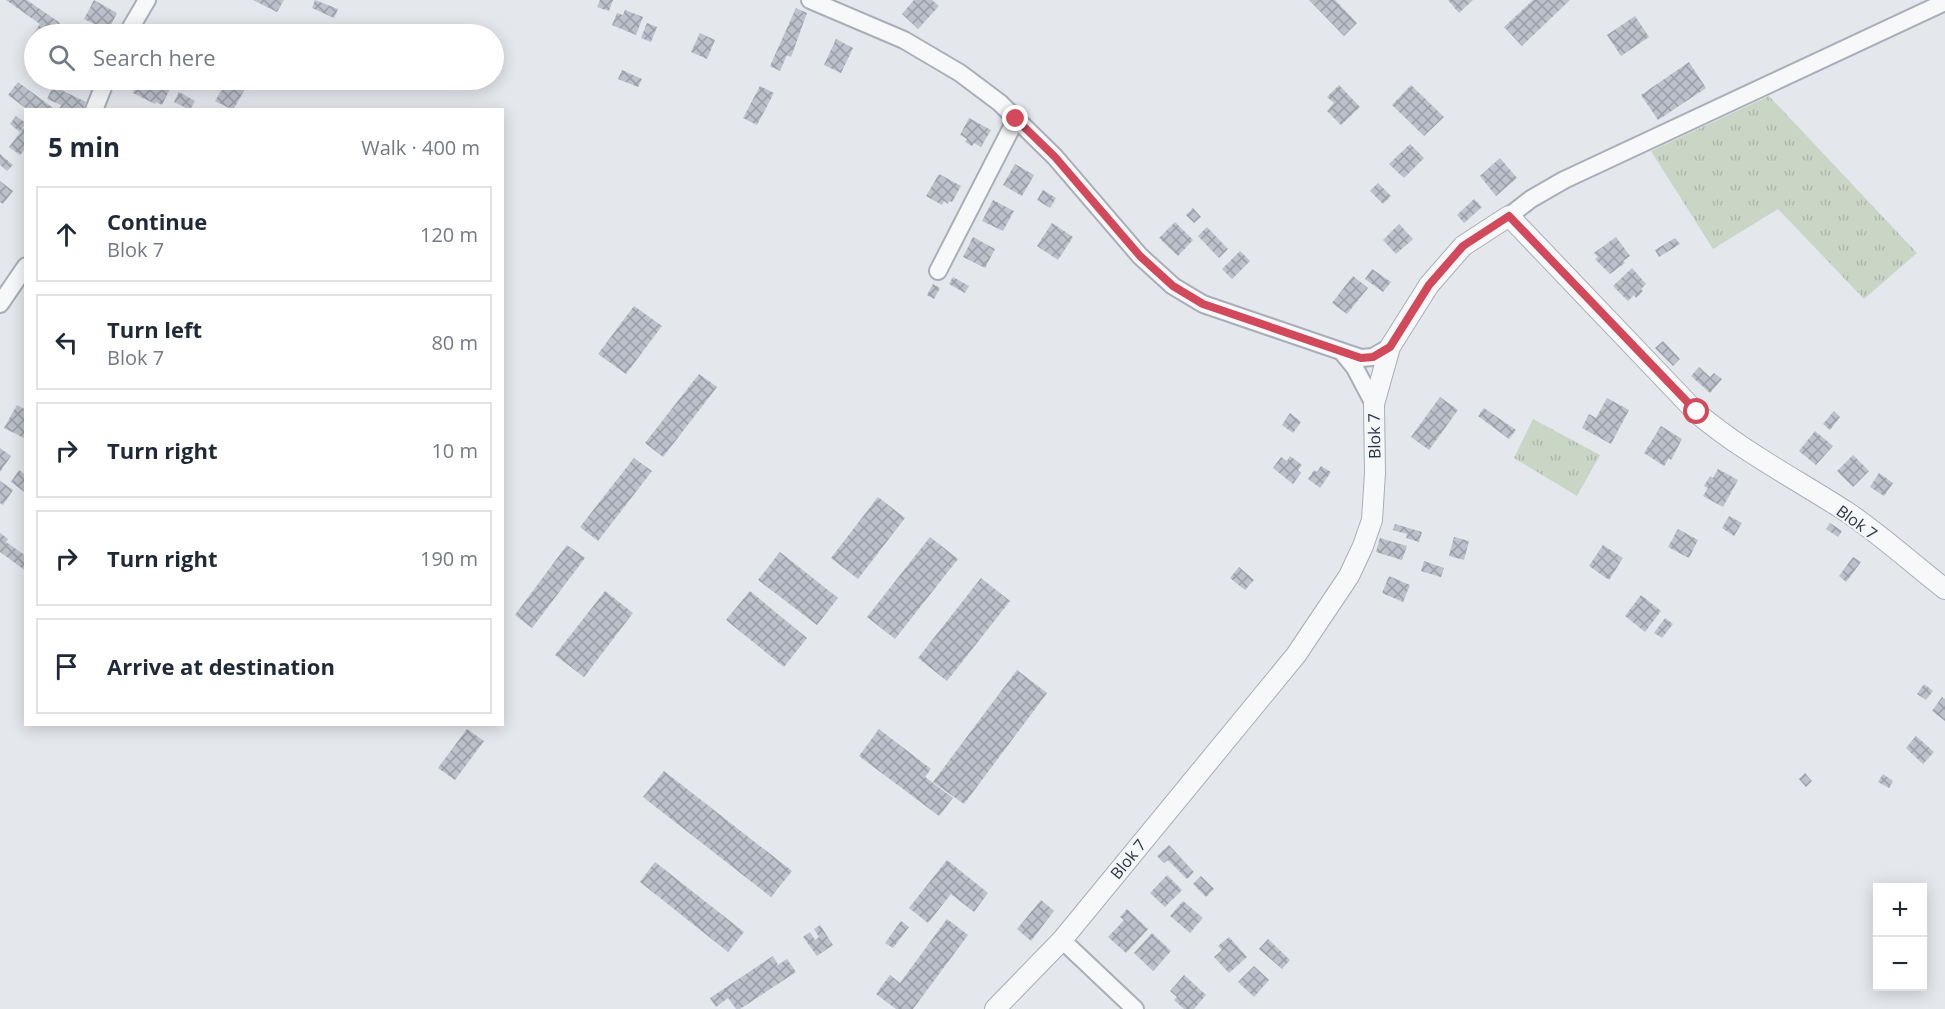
<!DOCTYPE html>
<meta charset="utf-8">
<style>
:root{--surface:#fff;--page:#f2f2f3;--text:#1f2937;--muted:#747a83;--line:#e0e1e3}
body{margin:0;font-family:"Open Sans",sans-serif;background:var(--page);color:var(--text)}
.controls{position:absolute;right:18px;bottom:18px;display:grid;overflow:hidden;border-radius:0px;box-shadow:0 3px 15px #0003}
.controls button{width:54px;height:54px;display:grid;place-items:center;padding:0;border:0;border-bottom:2px solid var(--line);background:var(--surface);color:var(--text);font:30px sans-serif}
.stop{position:absolute;width:18px;height:18px;margin:-14px;border:4px solid #d1495b;border-radius:50%;background:#fff}
.stop.end{background:#d1495b;border-color:#fff;box-shadow:0 2px 6px #0008}
.list{margin:0;padding:0;list-style:none}
h2{display:flex;justify-content:space-between;align-items:center;height:78px;margin:0;padding:0 24px;font-size:26px}
h2 small{font-size:20px;font-weight:400;color:var(--muted)}
.list li{display:grid;grid-template-columns:39px 1fr auto;gap:18px;align-items:center;box-sizing:border-box;height:96px;margin:0 12px 12px;padding:0 12px;border:2px solid var(--line);border-radius:0px}
.list b{display:block;font-size:22px;white-space:nowrap}
.list p{margin:0;font-size:20px;white-space:nowrap;color:var(--muted)}
.list em{font-size:20px;font-style:normal;color:var(--muted)}
.icon{flex:none;width:33px;height:33px;fill:none;stroke:currentColor;stroke-width:2;stroke-linecap:round;stroke-linejoin:round}
.map{position:relative;flex:none;width:1945px;height:1009px;overflow:hidden}
.search{position:absolute;background:var(--surface);box-shadow:0 3px 15px #0003;left:24px;top:24px;width:480px;height:66px;display:flex;align-items:center;gap:15px;box-sizing:border-box;padding:0 21px;border-radius:33px;color:var(--muted);font-size:22px}
.panel{position:absolute;background:var(--surface);box-shadow:0 3px 15px #0003;left:24px;top:108px;width:480px;height:618px;border-radius:0px}
.map>svg:first-child{display:block}
.grass{fill:url(#grass-tufts)}
.building{fill:url(#building-cross-hatch)}
.lines{fill:none;stroke-linecap:round;stroke-linejoin:round}
.minor-casing{stroke:#a9aeb7;stroke-width:20}
.tertiary-casing{stroke:#a9aeb7;stroke-width:22}
.minor{stroke:#f7f8fa;stroke-width:16}
.tertiary{stroke:#f7f8fa;stroke-width:20}
.route{stroke:#d1495b;stroke-width:8}
.labels{text-anchor:middle;dominant-baseline:central;stroke-width:4.5;stroke-linejoin:round;paint-order:stroke}
.street-label{font-size:16px;fill:#2b3445;stroke:#f4f6f9}
</style>
<div class="map">
<svg width="1945" height="1009" viewBox="0 0 1945 1009">
<defs>
<pattern id="grass-tufts" width="24" height="20" patternUnits="userSpaceOnUse" patternTransform="scale(1.5)"><rect width="24" height="20" fill="#c9d6c5"/><path d="M3 7l-1-3M5 7V3M7 7l1-3M15 17l-1-3M17 17v-4M19 17l1-3" fill="none" stroke="#adb8ab"/></pattern>
<pattern id="building-cross-hatch" width="8" height="8" patternUnits="userSpaceOnUse" patternTransform="scale(1.5)"><rect width="8" height="8" fill="#bbc0ca"/><path d="M0 0l8 8M0 8l8-8" fill="none" stroke="#989da6"/></pattern>
</defs>
<rect width="100%" height="100%" fill="#e4e7ec"/>
<!-- grass -->
<g class="grass">
<polygon points="1769,96 1917,253 1864,299 1778,209 1713,249 1651,151"/>
<polygon points="1533,419 1600,455 1577,496 1514,458"/>
</g>
<!-- building -->
<g class="building">
<polygon points="6,0 27,0 60,23 53,34 50,32 49,34 34,34 34,44 29,40 40,24"/>
<polygon points="94,0 117,13 108,31 84,19"/>
<polygon points="253,0 284,0 277,12"/>
<polygon points="315,0 338,9 334,18 312,8"/>
<polygon points="600,0 613,0 609,11 597,7"/>
<polygon points="914,0 932,0 939,6 918,29 902,14"/>
<polygon points="1309,0 1335,0 1357,23 1344,36"/>
<polygon points="1448,0 1473,0 1459,13"/>
<polygon points="1533,0 1570,0 1522,46 1504,27"/>
<polygon points="796,8 807,13 791,57 787,55 780,71 770,66"/>
<polygon points="625,10 643,17 636,35 612,25 617,13 623,15"/>
<polygon points="1635,16 1649,37 1621,56 1607,35"/>
<polygon points="647,23 657,27 651,42 641,38"/>
<polygon points="700,33 715,40 707,59 691,52"/>
<polygon points="836,39 853,48 841,73 824,65"/>
<polygon points="1689,62 1706,88 1658,120 1641,95"/>
<polygon points="622,70 642,79 638,87 618,79"/>
<polygon points="129,80 167,80 166,83 171,87 162,105 156,102 155,104 133,93 134,90 126,86"/>
<polygon points="228,80 250,80 233,110 215,101"/>
<polygon points="18,82 56,110 28,110 8,95"/>
<polygon points="1339,85 1360,107 1341,125 1327,111 1334,103 1327,97"/>
<polygon points="1411,85 1444,117 1424,136 1392,105"/>
<polygon points="53,86 86,102 83,110 59,110 61,105 47,99"/>
<polygon points="760,86 774,93 757,125 743,118"/>
<polygon points="179,92 195,101 190,110 174,102"/>
<polygon points="16,116 26,123 20,132 10,124"/>
<polygon points="969,118 991,130 981,147 974,143 972,146 965,142 967,139 960,135"/>
<polygon points="26,125 26,148 20,155 9,147"/>
<polygon points="1410,144 1424,158 1404,178 1389,164"/>
<polygon points="0,154 13,165 7,171 0,165"/>
<polygon points="1500,158 1517,178 1496,196 1480,176"/>
<polygon points="1015,164 1034,175 1022,196 1003,185"/>
<polygon points="939,174 961,186 952,202 949,201 948,204 944,201 942,205 926,196"/>
<polygon points="0,181 13,191 3,204 0,202"/>
<polygon points="1378,183 1391,196 1383,204 1370,191"/>
<polygon points="1043,190 1056,198 1050,208 1037,200"/>
<polygon points="1474,199 1482,207 1464,223 1457,215"/>
<polygon points="993,200 1014,211 1003,231 982,221"/>
<polygon points="1193,208 1201,217 1194,223 1186,215"/>
<polygon points="1175,222 1193,240 1178,256 1159,238"/>
<polygon points="1052,223 1073,237 1058,260 1037,246"/>
<polygon points="1399,224 1413,239 1396,254 1383,240"/>
<polygon points="1207,227 1228,249 1219,258 1198,236"/>
<polygon points="973,237 995,249 985,268 963,257"/>
<polygon points="1616,237 1630,256 1623,261 1625,263 1610,274 1595,259 1598,257 1594,253"/>
<polygon points="1675,238 1680,244 1659,257 1655,250"/>
<polygon points="1240,251 1250,261 1232,279 1222,269"/>
<polygon points="1632,268 1646,284 1641,289 1643,291 1636,298 1634,295 1628,301 1613,286"/>
<polygon points="1372,269 1391,282 1383,292 1365,279"/>
<polygon points="1353,276 1368,288 1347,314 1332,303"/>
<polygon points="953,277 969,286 965,293 949,284"/>
<polygon points="933,284 940,288 934,299 927,295"/>
<polygon points="634,306 662,326 626,374 598,354"/>
<polygon points="1663,341 1680,359 1673,366 1655,348"/>
<polygon points="1699,367 1710,377 1714,373 1722,379 1710,393 1691,376"/>
<polygon points="699,374 717,387 663,457 645,443"/>
<polygon points="1440,397 1458,410 1429,450 1411,437"/>
<polygon points="1607,398 1629,410 1611,444 1582,428 1589,414 1596,418"/>
<polygon points="17,405 26,410 26,439 4,428"/>
<polygon points="1484,408 1516,430 1509,439 1478,416"/>
<polygon points="1834,411 1840,417 1830,430 1823,424"/>
<polygon points="1290,413 1301,422 1293,433 1282,425"/>
<polygon points="1661,426 1682,439 1671,460 1669,458 1664,466 1644,453"/>
<polygon points="1815,431 1833,446 1816,465 1799,451"/>
<polygon points="0,448 11,456 0,472"/>
<polygon points="1853,455 1869,471 1853,487 1837,471"/>
<polygon points="1290,456 1302,465 1298,470 1301,473 1293,484 1273,468 1281,457 1287,461"/>
<polygon points="634,458 652,471 598,541 580,527"/>
<polygon points="1321,466 1331,472 1320,488 1308,479 1314,470 1317,472"/>
<polygon points="1718,469 1738,480 1723,507 1703,496 1708,488 1704,486 1710,476 1713,478"/>
<polygon points="19,470 26,475 26,493 11,482"/>
<polygon points="1879,473 1893,483 1884,496 1870,487"/>
<polygon points="0,481 13,490 3,505 0,503"/>
<polygon points="878,497 905,518 858,579 831,558"/>
<polygon points="1729,516 1742,523 1734,536 1722,528"/>
<polygon points="1830,523 1842,531 1838,537 1826,529"/>
<polygon points="1395,524 1422,532 1419,542 1406,538 1407,534 1393,530"/>
<polygon points="1678,529 1698,540 1689,558 1668,547"/>
<polygon points="0,533 8,539 6,542 26,556 26,571 0,552"/>
<polygon points="930,537 958,559 895,639 867,617"/>
<polygon points="1454,537 1469,541 1464,560 1449,556"/>
<polygon points="1380,538 1407,546 1402,560 1376,552"/>
<polygon points="567,545 585,558 532,628 515,615"/>
<polygon points="1603,545 1623,558 1609,580 1589,566"/>
<polygon points="780,552 838,598 817,625 758,580"/>
<polygon points="1853,557 1861,562 1846,582 1839,576"/>
<polygon points="1424,561 1444,568 1441,577 1421,571"/>
<polygon points="1239,567 1254,580 1245,590 1230,578"/>
<polygon points="1389,576 1410,585 1403,602 1382,593"/>
<polygon points="981,578 1010,601 947,681 918,658"/>
<polygon points="605,591 633,613 584,677 555,655"/>
<polygon points="750,591 807,638 784,667 726,620"/>
<polygon points="1641,595 1661,611 1645,632 1625,616"/>
<polygon points="1665,618 1673,624 1662,638 1654,633"/>
<polygon points="1017,670 1047,693 964,804 933,782"/>
<polygon points="1924,684 1933,691 1926,700 1917,694"/>
<polygon points="1942,697 1945,699 1945,721 1932,711"/>
<polygon points="467,729 484,741 455,780 438,768"/>
<polygon points="879,729 931,769 925,777 953,798 939,816 859,756"/>
<polygon points="1916,736 1934,752 1923,764 1906,748"/>
<polygon points="664,771 792,871 771,897 643,797"/>
<polygon points="1805,773 1812,781 1806,787 1799,779"/>
<polygon points="1883,774 1893,781 1889,788 1878,782"/>
<polygon points="1169,845 1194,872 1187,879 1168,860 1164,863 1157,856"/>
<polygon points="947,860 988,893 974,912 951,894 928,923 909,908"/>
<polygon points="655,862 744,932 728,952 640,882"/>
<polygon points="1167,875 1182,890 1165,907 1150,893"/>
<polygon points="1201,876 1214,889 1206,897 1193,884"/>
<polygon points="1041,900 1054,911 1031,941 1017,929"/>
<polygon points="1183,901 1203,918 1190,933 1170,916"/>
<polygon points="1127,909 1148,929 1126,953 1108,937 1124,920 1120,917"/>
<polygon points="947,919 968,935 913,1009 896,1009 876,994 890,975 900,983"/>
<polygon points="901,921 909,927 893,948 885,943"/>
<polygon points="820,925 833,945 817,956 803,937 810,932 815,940 819,937 814,929"/>
<polygon points="1152,933 1171,951 1153,971 1134,953"/>
<polygon points="1229,937 1247,957 1229,973 1214,957 1222,950 1218,946"/>
<polygon points="1268,939 1290,960 1282,969 1259,949"/>
<polygon points="773,956 778,965 787,959 796,972 740,1009 736,1009 728,998 716,1007 710,998"/>
<polygon points="1254,966 1269,980 1254,997 1238,982"/>
<polygon points="1184,975 1206,995 1194,1009 1184,1009 1174,1000 1177,997 1170,991"/>
</g>
<g class="lines">
<defs>
<g id="minor">
<polyline points="810,0 904,40 960,73 1000,103 1055,157 1140,256 1173,286 1203,304 1361,358 1373,357 1390,347"/>
<polyline points="127,34 147,0"/>
<polyline points="94,110 106,80"/>
<polyline points="1509,216 1531,199 1564,180 1945,2"/>
<polyline points="938,271 1016,119"/>
<polyline points="0,304 26,266"/>
<polyline points="1342,352 1355,368 1374,404"/>
<polyline points="1062,940 1135,1009"/>
</g>
<path id="tertiary" d="M 995,1009 L 1062,940 L 1296,655 L 1349,576 L 1363,546 L 1372,520 L 1375,473 L 1374,404 L 1390,347 L 1429,285 L 1463,246 L 1509,216 L 1697,413 C 1743,452 1796,479 1847,512 C 1881,535 1913,564 1945,589"/>
</defs>
<!-- minor casing -->
<use href="#minor" class="minor-casing"/>
<!-- tertiary casing -->
<use href="#tertiary" class="tertiary-casing"/>
<!-- minor -->
<use href="#minor" class="minor"/>
<!-- tertiary -->
<use href="#tertiary" class="tertiary"/>
</g>
<g class="lines">
<!-- route -->
<polyline class="route" points="1016,119 1055,157 1140,256 1173,286 1203,304 1361,358 1373,357 1390,347 1429,285 1463,246 1509,216 1697,412"/>
</g>
<g class="labels">
<!-- street labels -->
<g class="street-label">
<text transform="translate(1374 436) rotate(-91)">Blok 7</text>
<text transform="translate(1857 522) rotate(36)">Blok 7</text>
<text transform="translate(1128 859) rotate(-51)">Blok 7</text>
</g>
</g>
</svg>
<div class="controls">
<button>+</button>
<button>−</button>
</div>
<div class="stop" style="left:1697px;top:412px"></div>
<div class="stop end" style="left:1016px;top:119px"></div>
<div class="search"><svg class="icon" aria-label="search" viewBox="0 0 24 24"><circle cx="10" cy="10" r="6"/><path d="M15 15l6 6"/></svg>Search here</div>
<section class="panel">
<h2>5 min<small>Walk · 400 m</small></h2>
<ul class="list">
<li><svg class="icon" aria-label="ahead" viewBox="0 0 24 24"><path d="M12 20V5M6 11l6-6 6 6"/></svg><div><b>Continue</b><p>Blok 7</p></div><em>120 m</em></li>
<li><svg class="icon" aria-label="left" viewBox="0 0 24 24"><path d="M17 20v-9H6M10 6l-5 5 5 5"/></svg><div><b>Turn left</b><p>Blok 7</p></div><em>80 m</em></li>
<li><svg class="icon" aria-label="right" viewBox="0 0 24 24"><path d="M7 20v-9h11M14 6l5 5-5 5"/></svg><div><b>Turn right</b></div><em>10 m</em></li>
<li><svg class="icon" aria-label="right" viewBox="0 0 24 24"><path d="M7 20v-9h11M14 6l5 5-5 5"/></svg><div><b>Turn right</b></div><em>190 m</em></li>
<li><svg class="icon" aria-label="arrive" viewBox="0 0 24 24"><path d="M6 21V4h12l-3 4 3 4H6"/></svg><div><b>Arrive at destination</b></div></li>
</ul>
</section>
</div>
